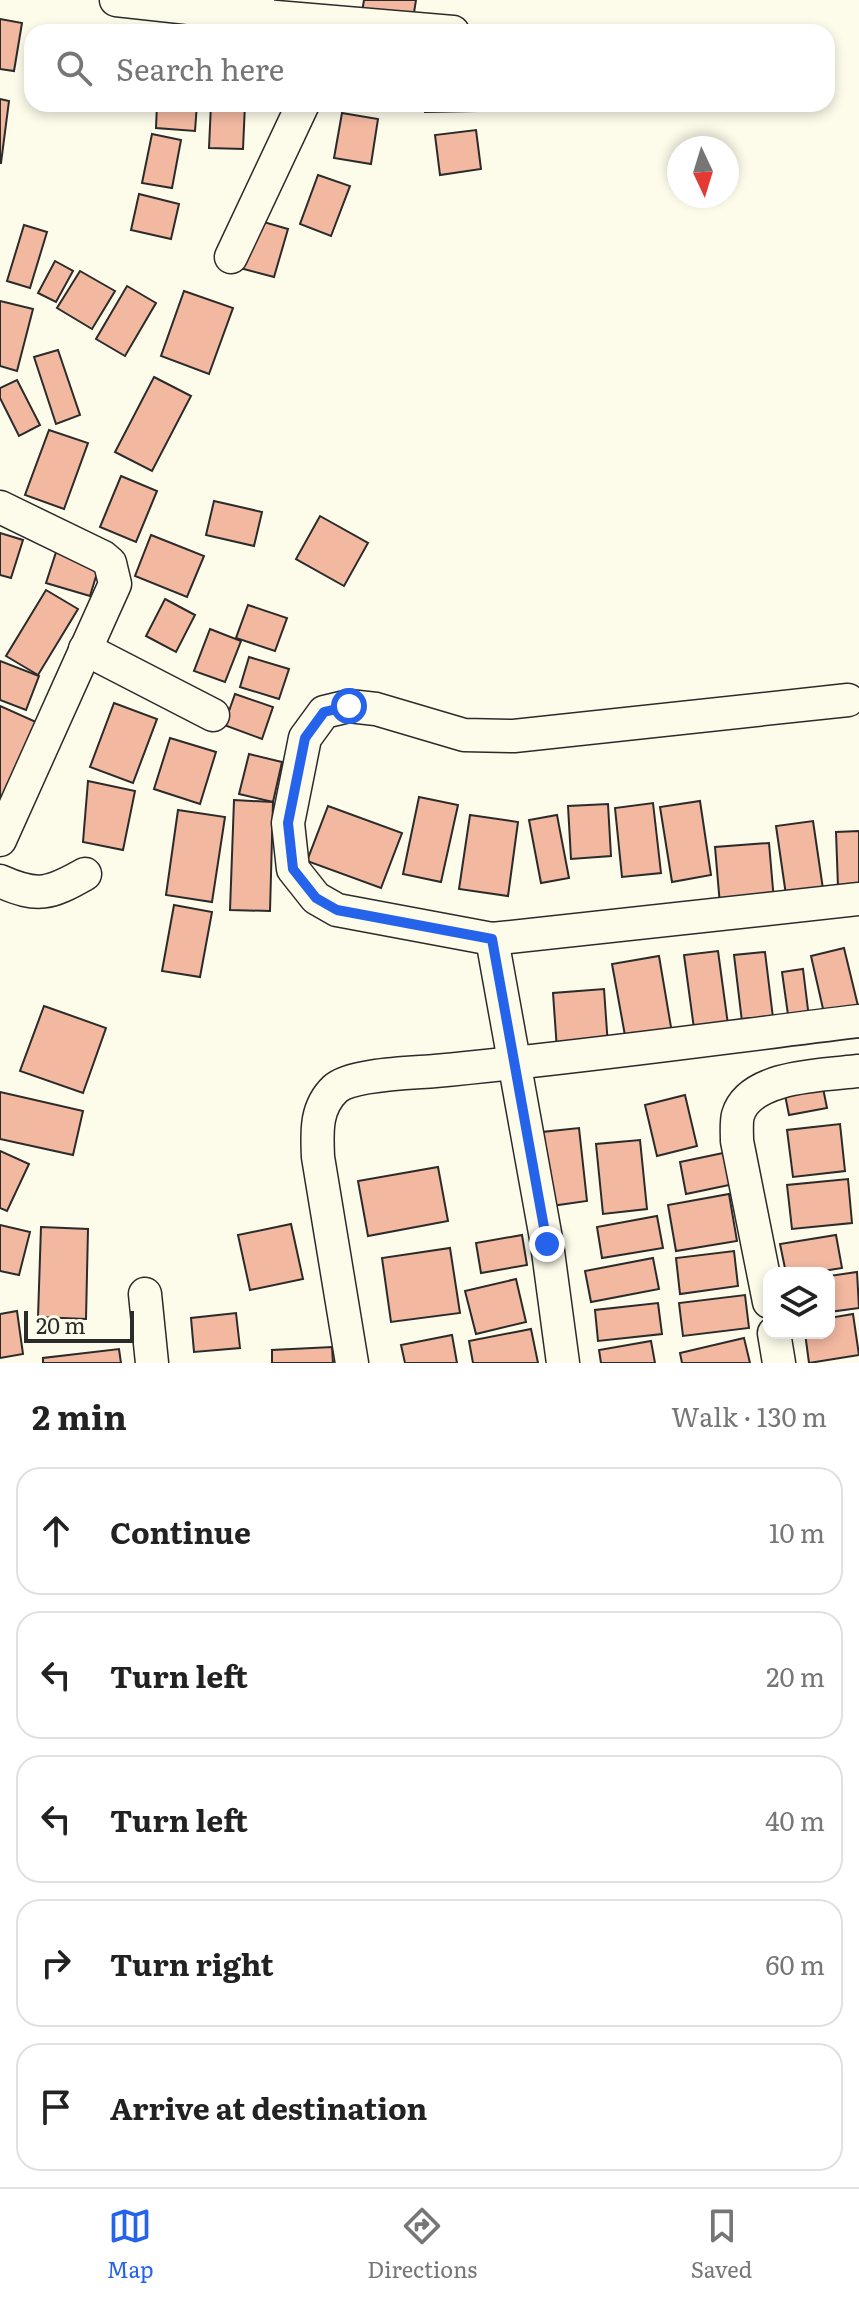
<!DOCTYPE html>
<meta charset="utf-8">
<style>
:root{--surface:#fff;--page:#f6f6f6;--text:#222;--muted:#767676;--line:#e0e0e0;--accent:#2563eb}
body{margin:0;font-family:Literata,serif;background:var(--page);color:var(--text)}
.controls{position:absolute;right:24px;bottom:24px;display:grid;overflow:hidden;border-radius:16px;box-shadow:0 4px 12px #0003}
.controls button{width:72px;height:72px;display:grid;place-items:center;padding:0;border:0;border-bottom:2px solid var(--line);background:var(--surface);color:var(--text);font:40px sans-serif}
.compass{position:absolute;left:667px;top:136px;width:72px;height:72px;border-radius:50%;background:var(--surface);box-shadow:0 4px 12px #0003;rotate:176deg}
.scale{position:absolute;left:24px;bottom:20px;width:110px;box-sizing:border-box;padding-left:8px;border:4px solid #2b2b2b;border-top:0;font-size:22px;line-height:28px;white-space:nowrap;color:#2b2b2b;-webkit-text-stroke:6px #fdfbea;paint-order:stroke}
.stop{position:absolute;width:24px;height:24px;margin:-18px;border:6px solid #2563eb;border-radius:50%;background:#fff}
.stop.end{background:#2563eb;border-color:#fff;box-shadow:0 2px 8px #0008}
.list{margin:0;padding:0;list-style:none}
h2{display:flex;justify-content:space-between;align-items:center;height:104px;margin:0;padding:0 32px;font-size:34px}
h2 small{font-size:26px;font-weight:400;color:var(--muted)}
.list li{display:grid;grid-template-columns:52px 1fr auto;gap:24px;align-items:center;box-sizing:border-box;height:128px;margin:0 16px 16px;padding:0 16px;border:2px solid var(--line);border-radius:24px}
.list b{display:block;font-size:30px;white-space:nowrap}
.list em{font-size:26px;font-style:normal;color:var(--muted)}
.icon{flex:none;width:44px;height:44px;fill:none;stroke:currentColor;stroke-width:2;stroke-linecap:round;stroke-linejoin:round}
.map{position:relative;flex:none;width:859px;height:1363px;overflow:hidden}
.search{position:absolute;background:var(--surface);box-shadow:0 4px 12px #0003;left:24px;right:24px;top:24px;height:88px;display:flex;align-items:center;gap:20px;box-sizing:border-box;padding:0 28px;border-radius:24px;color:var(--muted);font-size:30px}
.sheet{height:824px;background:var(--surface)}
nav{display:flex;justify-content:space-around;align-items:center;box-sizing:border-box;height:112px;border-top:2px solid var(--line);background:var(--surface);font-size:22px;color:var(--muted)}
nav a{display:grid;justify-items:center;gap:4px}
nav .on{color:var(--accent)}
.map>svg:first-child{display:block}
.building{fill:#f2b8a0;stroke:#2b2b2b;stroke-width:2}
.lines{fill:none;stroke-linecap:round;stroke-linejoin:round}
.minor-casing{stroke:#2b2b2b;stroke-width:35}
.minor{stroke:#fdfbea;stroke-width:32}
.route{stroke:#2563eb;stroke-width:10}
</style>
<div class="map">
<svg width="859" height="1363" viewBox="0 0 859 1363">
<rect width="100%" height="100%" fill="#fdfbea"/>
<!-- building -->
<g class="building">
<polygon points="364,0 416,0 413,19 362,12"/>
<polygon points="0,19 22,23 14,71 0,69"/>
<polygon points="200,27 251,30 250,32 200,32"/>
<polygon points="0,99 9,101 1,163 0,163"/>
<polygon points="157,104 197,104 195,131 156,128"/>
<polygon points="211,104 245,104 243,149 209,148"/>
<polygon points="345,104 386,104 386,109"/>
<polygon points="425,104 476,104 477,111 425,112"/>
<polygon points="342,113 378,119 371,164 334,158"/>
<polygon points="476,130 481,169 440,175 435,135"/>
<polygon points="152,134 181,140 172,188 142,183"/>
<polygon points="318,175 350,186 331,236 300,224"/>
<polygon points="139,194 179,204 171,239 131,230"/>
<polygon points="253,219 288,229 274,277 240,268"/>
<polygon points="24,225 47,232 30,288 7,281"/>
<polygon points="55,261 73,271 56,302 38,293"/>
<polygon points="80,271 115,291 92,329 57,308"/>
<polygon points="127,286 156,303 125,356 96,339"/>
<polygon points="184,291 233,308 209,374 161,356"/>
<polygon points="0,301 33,309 17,371 0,366"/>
<polygon points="58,350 80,415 56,424 34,357"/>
<polygon points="154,377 191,396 152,471 115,452"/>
<polygon points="17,380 40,425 19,436 0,398 0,388"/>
<polygon points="49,430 88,443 64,509 25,495"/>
<polygon points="121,476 157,491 136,542 100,527"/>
<polygon points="214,501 262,512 254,546 206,535"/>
<polygon points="320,516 368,543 344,586 296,559"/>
<polygon points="0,533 23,540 11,578 0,575"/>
<polygon points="151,535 204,556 187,597 135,576"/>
<polygon points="58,546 101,560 90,596 46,583"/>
<polygon points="46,590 78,609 38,675 6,656"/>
<polygon points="165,599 195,615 176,652 146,636"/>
<polygon points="248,605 287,618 275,651 236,638"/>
<polygon points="210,629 241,641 225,682 194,671"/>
<polygon points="249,657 289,669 279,699 240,687"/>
<polygon points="0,661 39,676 26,710 0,700"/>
<polygon points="235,694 273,707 262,739 224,725"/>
<polygon points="114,703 157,719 133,783 90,767"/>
<polygon points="0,706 36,722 0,808"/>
<polygon points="170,738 216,752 200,804 154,789"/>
<polygon points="249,754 282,762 273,802 239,794"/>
<polygon points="88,781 135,791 123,850 83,842"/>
<polygon points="419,797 458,805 441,882 403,874"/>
<polygon points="234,800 273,802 270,911 230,910"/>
<polygon points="700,801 711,875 672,882 660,807"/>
<polygon points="653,803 661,873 622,877 615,808"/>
<polygon points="608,804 611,856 571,859 568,806"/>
<polygon points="328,806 402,833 381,888 307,861"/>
<polygon points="178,810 225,817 212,902 166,895"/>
<polygon points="470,815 518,822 508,896 459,889"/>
<polygon points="557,815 569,878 541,883 529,820"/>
<polygon points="813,821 823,889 786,895 776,826"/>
<polygon points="859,831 859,886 838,887 836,832"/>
<polygon points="769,843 774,901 720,905 715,847"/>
<polygon points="174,905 212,912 200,977 162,971"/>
<polygon points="844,948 859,1010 826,1022 811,956"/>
<polygon points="718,951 729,1032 695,1036 684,955"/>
<polygon points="765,952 774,1026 743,1030 734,955"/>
<polygon points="659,956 672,1033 626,1041 612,964"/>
<polygon points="803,969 810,1026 790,1029 782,972"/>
<polygon points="604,989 608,1046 557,1050 553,993"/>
<polygon points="44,1006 106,1028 83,1093 20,1071"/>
<polygon points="823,1088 827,1108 789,1115 785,1095"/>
<polygon points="0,1092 83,1111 73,1155 0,1139"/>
<polygon points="685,1095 697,1146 657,1156 645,1105"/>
<polygon points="840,1124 845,1171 793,1177 787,1130"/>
<polygon points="579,1128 587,1201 551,1206 542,1132"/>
<polygon points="640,1140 647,1209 603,1214 596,1144"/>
<polygon points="0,1151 29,1164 7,1211 0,1208"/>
<polygon points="728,1152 734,1184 686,1194 680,1162"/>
<polygon points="438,1167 448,1221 368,1236 358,1181"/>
<polygon points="848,1179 852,1223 792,1229 787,1185"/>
<polygon points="729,1194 737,1241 676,1251 668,1205"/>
<polygon points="657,1216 663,1248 602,1258 597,1227"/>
<polygon points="291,1224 303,1279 250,1290 238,1235"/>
<polygon points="0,1225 30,1232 19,1275 0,1271"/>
<polygon points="41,1227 88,1229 86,1319 38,1317"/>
<polygon points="522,1235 527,1265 481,1273 476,1243"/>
<polygon points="836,1235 842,1268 811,1273 786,1273 780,1244"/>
<polygon points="450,1248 460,1313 391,1322 382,1258"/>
<polygon points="734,1251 738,1286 680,1294 676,1258"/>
<polygon points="653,1258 659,1289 591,1302 585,1271"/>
<polygon points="857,1272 859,1308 829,1312 829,1276"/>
<polygon points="516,1279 526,1322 476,1334 465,1291"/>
<polygon points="745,1295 749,1328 683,1336 679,1303"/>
<polygon points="658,1303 662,1334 598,1341 595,1310"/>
<polygon points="17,1311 23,1354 0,1358 0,1314"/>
<polygon points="236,1313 240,1348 194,1352 191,1318"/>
<polygon points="853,1314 859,1355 809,1363 805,1333 829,1333 829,1318"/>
<polygon points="531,1329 538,1363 473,1363 469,1341"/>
<polygon points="452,1335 457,1363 405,1363 401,1345"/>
<polygon points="744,1338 750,1363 682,1363 680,1353"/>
<polygon points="651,1341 655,1363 601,1363 599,1350"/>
<polygon points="332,1347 333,1363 272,1363 272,1350"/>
<polygon points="119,1349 121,1363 43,1363 43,1358"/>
</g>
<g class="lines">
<defs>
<g id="minor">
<polyline points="116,0 253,15 258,0"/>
<polyline points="253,15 453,32"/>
<polyline points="231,257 303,104"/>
<polyline points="0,507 103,557 110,563 115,584 0,840"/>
<polyline points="85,649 213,715"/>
<polyline points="848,700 514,736 464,735 376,709 349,706 324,712 305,738 288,823 293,869 316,898 337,910 492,939 859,899"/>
<path d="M 0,881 C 38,898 50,894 85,874"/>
<polyline points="492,939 547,1244 563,1363"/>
<polyline points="145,1294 152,1363"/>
<path d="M 769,1302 L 737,1141 C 737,1133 736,1122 738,1115 C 750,1075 825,1075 859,1071"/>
<polyline points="774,1333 779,1363"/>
<path d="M 352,1363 L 318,1157 C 317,1133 315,1108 335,1089 C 351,1074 412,1073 435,1071 C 577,1058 718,1038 859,1021"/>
</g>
</defs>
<!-- minor casing -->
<use href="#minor" class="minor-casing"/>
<!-- minor -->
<use href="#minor" class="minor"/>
</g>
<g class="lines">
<!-- route -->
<polyline class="route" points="349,706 324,712 305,738 288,823 293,869 316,898 337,910 492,939 547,1244"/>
</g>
</svg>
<div class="controls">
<button><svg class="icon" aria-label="layers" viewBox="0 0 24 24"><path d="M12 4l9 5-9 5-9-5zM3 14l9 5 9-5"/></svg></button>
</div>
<svg class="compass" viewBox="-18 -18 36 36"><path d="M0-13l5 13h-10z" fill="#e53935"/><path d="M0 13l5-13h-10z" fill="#767676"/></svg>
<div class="scale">20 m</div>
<div class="stop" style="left:349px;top:706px"></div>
<div class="stop end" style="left:547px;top:1244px"></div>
<div class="search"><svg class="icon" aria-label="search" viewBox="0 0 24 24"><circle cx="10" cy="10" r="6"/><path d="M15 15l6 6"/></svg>Search here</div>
</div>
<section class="sheet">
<h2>2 min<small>Walk · 130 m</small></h2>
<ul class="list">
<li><svg class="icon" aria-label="ahead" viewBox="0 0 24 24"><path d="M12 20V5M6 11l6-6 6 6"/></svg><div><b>Continue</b></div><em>10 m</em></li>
<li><svg class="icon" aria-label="left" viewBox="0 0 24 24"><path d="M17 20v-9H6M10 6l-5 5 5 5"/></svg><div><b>Turn left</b></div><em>20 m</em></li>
<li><svg class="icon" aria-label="left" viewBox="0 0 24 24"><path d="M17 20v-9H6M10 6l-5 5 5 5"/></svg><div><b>Turn left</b></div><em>40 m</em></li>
<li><svg class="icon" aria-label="right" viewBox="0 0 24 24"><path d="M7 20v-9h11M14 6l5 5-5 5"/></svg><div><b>Turn right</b></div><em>60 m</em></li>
<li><svg class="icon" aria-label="arrive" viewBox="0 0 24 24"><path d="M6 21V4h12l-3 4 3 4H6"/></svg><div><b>Arrive at destination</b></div></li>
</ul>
</section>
<nav>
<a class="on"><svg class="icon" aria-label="map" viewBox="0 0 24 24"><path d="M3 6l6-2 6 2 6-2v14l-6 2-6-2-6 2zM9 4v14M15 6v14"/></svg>Map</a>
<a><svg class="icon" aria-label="directions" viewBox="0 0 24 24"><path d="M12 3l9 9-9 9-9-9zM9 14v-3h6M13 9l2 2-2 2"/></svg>Directions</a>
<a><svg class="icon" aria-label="saved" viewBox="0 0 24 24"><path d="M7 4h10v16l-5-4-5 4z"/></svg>Saved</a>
</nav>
